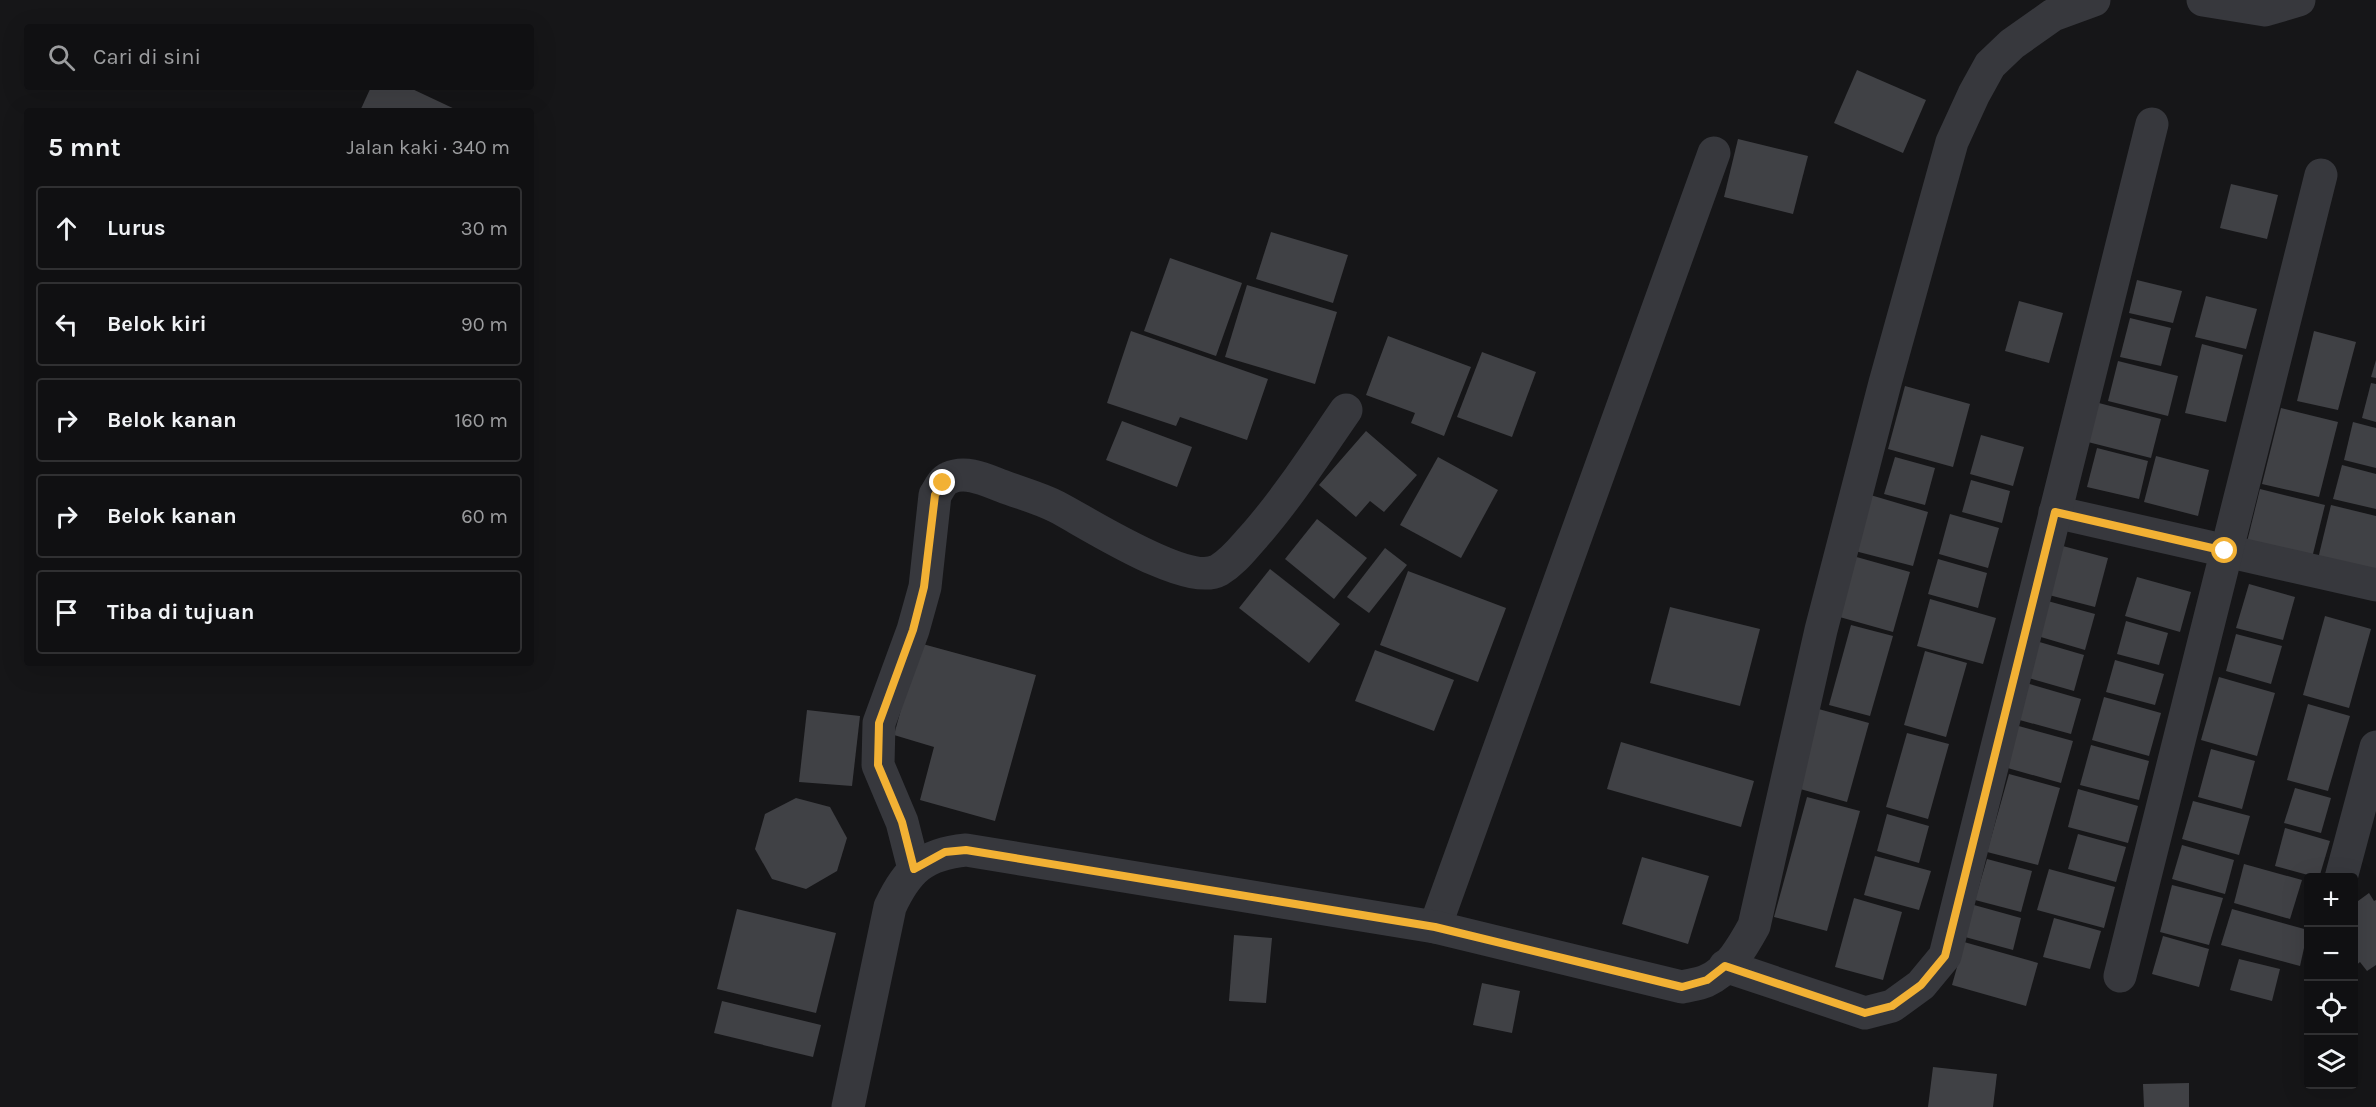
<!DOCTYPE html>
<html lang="id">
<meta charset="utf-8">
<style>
:root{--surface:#101012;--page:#19191b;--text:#f1f3f6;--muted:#9c9d9f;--line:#303032}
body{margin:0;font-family:Karla,sans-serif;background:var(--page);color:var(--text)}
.controls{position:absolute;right:18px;bottom:18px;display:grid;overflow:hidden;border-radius:6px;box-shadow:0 6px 24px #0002}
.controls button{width:54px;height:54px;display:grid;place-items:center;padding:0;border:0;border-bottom:2px solid var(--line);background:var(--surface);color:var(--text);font:30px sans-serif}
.stop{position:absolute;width:18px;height:18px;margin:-14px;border:4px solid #f2b134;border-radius:50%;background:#fff}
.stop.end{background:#f2b134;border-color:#fff;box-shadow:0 2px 6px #0008}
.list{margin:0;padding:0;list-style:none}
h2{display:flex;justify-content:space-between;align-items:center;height:78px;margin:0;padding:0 24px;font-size:26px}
h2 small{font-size:20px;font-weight:400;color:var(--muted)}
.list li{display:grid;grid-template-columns:39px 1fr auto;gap:18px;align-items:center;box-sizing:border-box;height:84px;margin:0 12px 12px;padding:0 12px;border:2px solid var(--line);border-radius:6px}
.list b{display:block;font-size:22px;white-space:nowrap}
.list em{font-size:20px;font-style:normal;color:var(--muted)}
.icon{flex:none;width:33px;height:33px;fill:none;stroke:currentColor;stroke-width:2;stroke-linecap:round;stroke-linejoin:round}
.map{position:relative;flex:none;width:2376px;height:1107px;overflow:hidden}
.search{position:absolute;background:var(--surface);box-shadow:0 6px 24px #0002;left:24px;top:24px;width:510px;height:66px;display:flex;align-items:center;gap:15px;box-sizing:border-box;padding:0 21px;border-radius:6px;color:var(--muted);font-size:22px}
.panel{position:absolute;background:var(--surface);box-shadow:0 6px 24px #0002;left:24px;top:108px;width:510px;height:558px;border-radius:6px}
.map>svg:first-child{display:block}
.building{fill:#404145}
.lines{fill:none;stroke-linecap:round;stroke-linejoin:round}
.street{stroke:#37383d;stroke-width:33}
.route{stroke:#f2b134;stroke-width:8}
</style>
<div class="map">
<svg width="2376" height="1107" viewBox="0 0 2376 1107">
<rect width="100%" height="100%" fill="#161618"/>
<!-- building -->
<g class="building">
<polygon points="1857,70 1926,100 1903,153 1834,123"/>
<polygon points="371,87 408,87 459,111 360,111"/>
<polygon points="1738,139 1808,156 1793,214 1724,197"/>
<polygon points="2231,184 2278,195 2267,239 2220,228"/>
<polygon points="1271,232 1348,255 1333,303 1256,279"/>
<polygon points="1170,258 1242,283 1216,356 1144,331"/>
<polygon points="2137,280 2182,291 2173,323 2129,313"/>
<polygon points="1247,285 1337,312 1315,384 1225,357"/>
<polygon points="2206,296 2257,309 2246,349 2195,337"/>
<polygon points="2019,301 2063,313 2049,363 2005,351"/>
<polygon points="2130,318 2171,328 2161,366 2120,357"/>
<polygon points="1131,331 1268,379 1247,440 1180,417 1176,426 1107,403"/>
<polygon points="2314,331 2356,342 2338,410 2297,401"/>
<polygon points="1388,336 1471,367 1444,436 1411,423 1415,413 1366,395"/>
<polygon points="2202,344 2243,355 2226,422 2185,413"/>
<polygon points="1482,352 1536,372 1512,437 1457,417"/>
<polygon points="2376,360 2376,378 2371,377"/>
<polygon points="2118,361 2178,376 2168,416 2108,401"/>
<polygon points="2371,383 2376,384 2376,422 2362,418"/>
<polygon points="1905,386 1970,404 1953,467 1888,449"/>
<polygon points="2091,401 2161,419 2151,458 2080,440"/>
<polygon points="2281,408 2338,422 2319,497 2262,484"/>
<polygon points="1122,421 1192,447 1177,487 1106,460"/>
<polygon points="2353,422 2376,428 2376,468 2344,460"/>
<polygon points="1366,431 1417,475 1384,512 1370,501 1356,517 1319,485"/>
<polygon points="1981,435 2024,447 2013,486 1970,474"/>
<polygon points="2097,448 2148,461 2139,499 2087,487"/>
<polygon points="2156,456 2209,470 2198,516 2144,502"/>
<polygon points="1438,457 1498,490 1461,558 1400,525"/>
<polygon points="1895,457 1935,468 1925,505 1884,494"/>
<polygon points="2342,465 2376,474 2376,509 2333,499"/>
<polygon points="1971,480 2010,491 2002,523 1962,512"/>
<polygon points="2260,489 2325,505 2311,562 2246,546"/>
<polygon points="1867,494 1928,512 1913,566 1851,550"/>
<polygon points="2331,505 2376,516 2376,577 2317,563"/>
<polygon points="1950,514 1999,528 1988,568 1939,554"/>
<polygon points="1317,519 1367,558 1334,599 1285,559"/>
<polygon points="2059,545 2108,558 2095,607 2045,594"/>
<polygon points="1385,548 1407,565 1369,613 1347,597"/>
<polygon points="1853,556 1910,572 1893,632 1836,616"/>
<polygon points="1938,559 1987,573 1978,608 1928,594"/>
<polygon points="1270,569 1340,624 1309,663 1239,608"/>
<polygon points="1408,571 1506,608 1478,682 1380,645"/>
<polygon points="2137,577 2191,592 2180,632 2125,616"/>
<polygon points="2249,584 2295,597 2283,640 2236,628"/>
<polygon points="1930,599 1996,618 1983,664 1917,646"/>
<polygon points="2044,600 2095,614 2085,650 2034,635"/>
<polygon points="1670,607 1760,629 1740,706 1650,683"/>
<polygon points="2325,616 2371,629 2349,708 2303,695"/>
<polygon points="2126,621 2168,633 2159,665 2117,654"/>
<polygon points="1851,625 1893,636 1870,716 1829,705"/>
<polygon points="2236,634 2282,646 2271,684 2226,671"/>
<polygon points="2036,641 2084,655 2074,691 2025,677"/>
<polygon points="919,643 1036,675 995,821 920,800 934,747 894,735"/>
<polygon points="1375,650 1454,680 1434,731 1355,701"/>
<polygon points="1925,651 1967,663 1946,737 1904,725"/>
<polygon points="2115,660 2164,674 2155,705 2106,692"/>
<polygon points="2219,677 2275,693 2257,756 2201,740"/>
<polygon points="2026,683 2081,699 2071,734 2016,719"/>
<polygon points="2104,697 2161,713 2149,756 2092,740"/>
<polygon points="2308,704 2350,716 2328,791 2287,780"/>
<polygon points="1815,708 1869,723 1847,802 1793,787"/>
<polygon points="807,710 860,716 852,786 799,782"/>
<polygon points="2015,725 2073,741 2061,783 2004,767"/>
<polygon points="1907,733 1949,744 1928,819 1886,807"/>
<polygon points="1621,742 1754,781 1741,827 1607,789"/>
<polygon points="2091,745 2149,761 2139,800 2080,785"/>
<polygon points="2211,749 2255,761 2242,809 2198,797"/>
<polygon points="2009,774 2060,788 2038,865 1987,852"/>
<polygon points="2295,788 2331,798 2321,833 2284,823"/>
<polygon points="2078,789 2138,806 2128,843 2068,827"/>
<polygon points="1807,797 1860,811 1827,931 1774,917"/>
<polygon points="796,798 830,807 847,838 837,871 806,889 772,879 755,849 765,814"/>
<polygon points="2193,801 2250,816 2239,855 2182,839"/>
<polygon points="1887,814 1929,826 1919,863 1877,851"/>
<polygon points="2285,828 2330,841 2319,878 2275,866"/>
<polygon points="2078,834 2126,847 2116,882 2068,869"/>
<polygon points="2182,845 2234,860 2225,894 2172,879"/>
<polygon points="1875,856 1931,871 1919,910 1864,895"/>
<polygon points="1642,857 1709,876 1688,944 1622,924"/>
<polygon points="1987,859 2032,871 2021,912 1975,900"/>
<polygon points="2244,864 2302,880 2290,919 2234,903"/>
<polygon points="2049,869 2115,887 2104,928 2037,910"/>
<polygon points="2172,885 2223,898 2209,945 2160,932"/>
<polygon points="2369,893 2374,901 2376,900 2376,965 2367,971 2360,962 2354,967 2354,915 2358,913 2354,904"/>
<polygon points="1854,898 1902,912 1883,980 1835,967"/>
<polygon points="1974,905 2021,918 2013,950 1965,937"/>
<polygon points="737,909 836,933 816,1013 717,989"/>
<polygon points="2232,909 2308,930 2300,966 2221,945"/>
<polygon points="2054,918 2101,931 2090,969 2043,957"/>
<polygon points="1234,935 1272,938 1266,1003 1229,1001"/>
<polygon points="2163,936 2209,949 2199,987 2152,974"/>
<polygon points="1964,942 2038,963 2026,1006 1952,985"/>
<polygon points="2239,959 2280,969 2272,1001 2230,990"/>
<polygon points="1482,983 1520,991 1512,1033 1473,1025"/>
<polygon points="722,1001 821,1025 813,1057 714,1033"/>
<polygon points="1933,1067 1997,1074 1993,1107 1928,1107"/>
<polygon points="2189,1083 2189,1107 2144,1107 2143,1084"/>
</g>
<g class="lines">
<!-- street -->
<g class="street">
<polyline points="2203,0 2265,10 2299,0"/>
<polyline points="2055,512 2376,585"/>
<path d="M 914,869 L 902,822 L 878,765 L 879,723 L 913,630 L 925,587 L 935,495 C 939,489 942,481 949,478 C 966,470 986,480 1002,486 C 1020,493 1040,498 1057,507 C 1088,523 1187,588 1219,570 C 1234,561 1244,547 1255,535 C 1289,496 1317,452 1346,410"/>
<polyline points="2341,878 2376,747"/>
<polyline points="1435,927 1714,153"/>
<polyline points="1725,966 1865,1013 1892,1006 1921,985 1945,956 2152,124"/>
<polyline points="2120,976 2321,175"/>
<path d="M 848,1107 L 890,907 C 907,870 924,854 966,850 L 1435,927 L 1682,987 C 1690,985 1699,984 1706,981 C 1729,971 1743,946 1754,926 L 1821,630 L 1885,383 L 1952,142 L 1974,94 L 1990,65 L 2012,44 L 2053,15 L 2094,0"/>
</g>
</g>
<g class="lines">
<!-- route -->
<polyline class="route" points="943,483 935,495 924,587 913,630 879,723 878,765 902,822 914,869 945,852 966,850 1435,927 1682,987 1707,980 1725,966 1865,1013 1892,1006 1921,985 1945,956 2055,512 2225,551"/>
</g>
</svg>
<div class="controls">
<button>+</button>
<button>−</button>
<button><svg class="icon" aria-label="locate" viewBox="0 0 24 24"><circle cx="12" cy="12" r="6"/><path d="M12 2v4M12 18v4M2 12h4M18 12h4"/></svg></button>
<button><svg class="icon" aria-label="layers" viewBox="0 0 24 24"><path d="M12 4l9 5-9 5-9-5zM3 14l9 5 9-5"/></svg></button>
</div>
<div class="stop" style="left:2225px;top:551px"></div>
<div class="stop end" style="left:943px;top:483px"></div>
<div class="search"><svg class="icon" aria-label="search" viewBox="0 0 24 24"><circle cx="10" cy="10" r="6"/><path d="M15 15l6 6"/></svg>Cari di sini</div>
<section class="panel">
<h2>5 mnt<small>Jalan kaki · 340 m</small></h2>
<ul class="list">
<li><svg class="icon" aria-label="ahead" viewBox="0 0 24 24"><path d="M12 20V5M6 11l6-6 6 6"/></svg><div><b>Lurus</b></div><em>30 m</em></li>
<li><svg class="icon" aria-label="left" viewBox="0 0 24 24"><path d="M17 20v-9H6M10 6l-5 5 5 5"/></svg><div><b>Belok kiri</b></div><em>90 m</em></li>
<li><svg class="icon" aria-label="right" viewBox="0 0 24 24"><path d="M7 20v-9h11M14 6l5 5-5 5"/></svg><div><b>Belok kanan</b></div><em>160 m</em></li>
<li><svg class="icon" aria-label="right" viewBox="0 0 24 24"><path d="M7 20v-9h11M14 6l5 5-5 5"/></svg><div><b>Belok kanan</b></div><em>60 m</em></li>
<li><svg class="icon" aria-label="arrive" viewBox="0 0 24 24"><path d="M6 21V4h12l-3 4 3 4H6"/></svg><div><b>Tiba di tujuan</b></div></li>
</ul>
</section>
</div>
